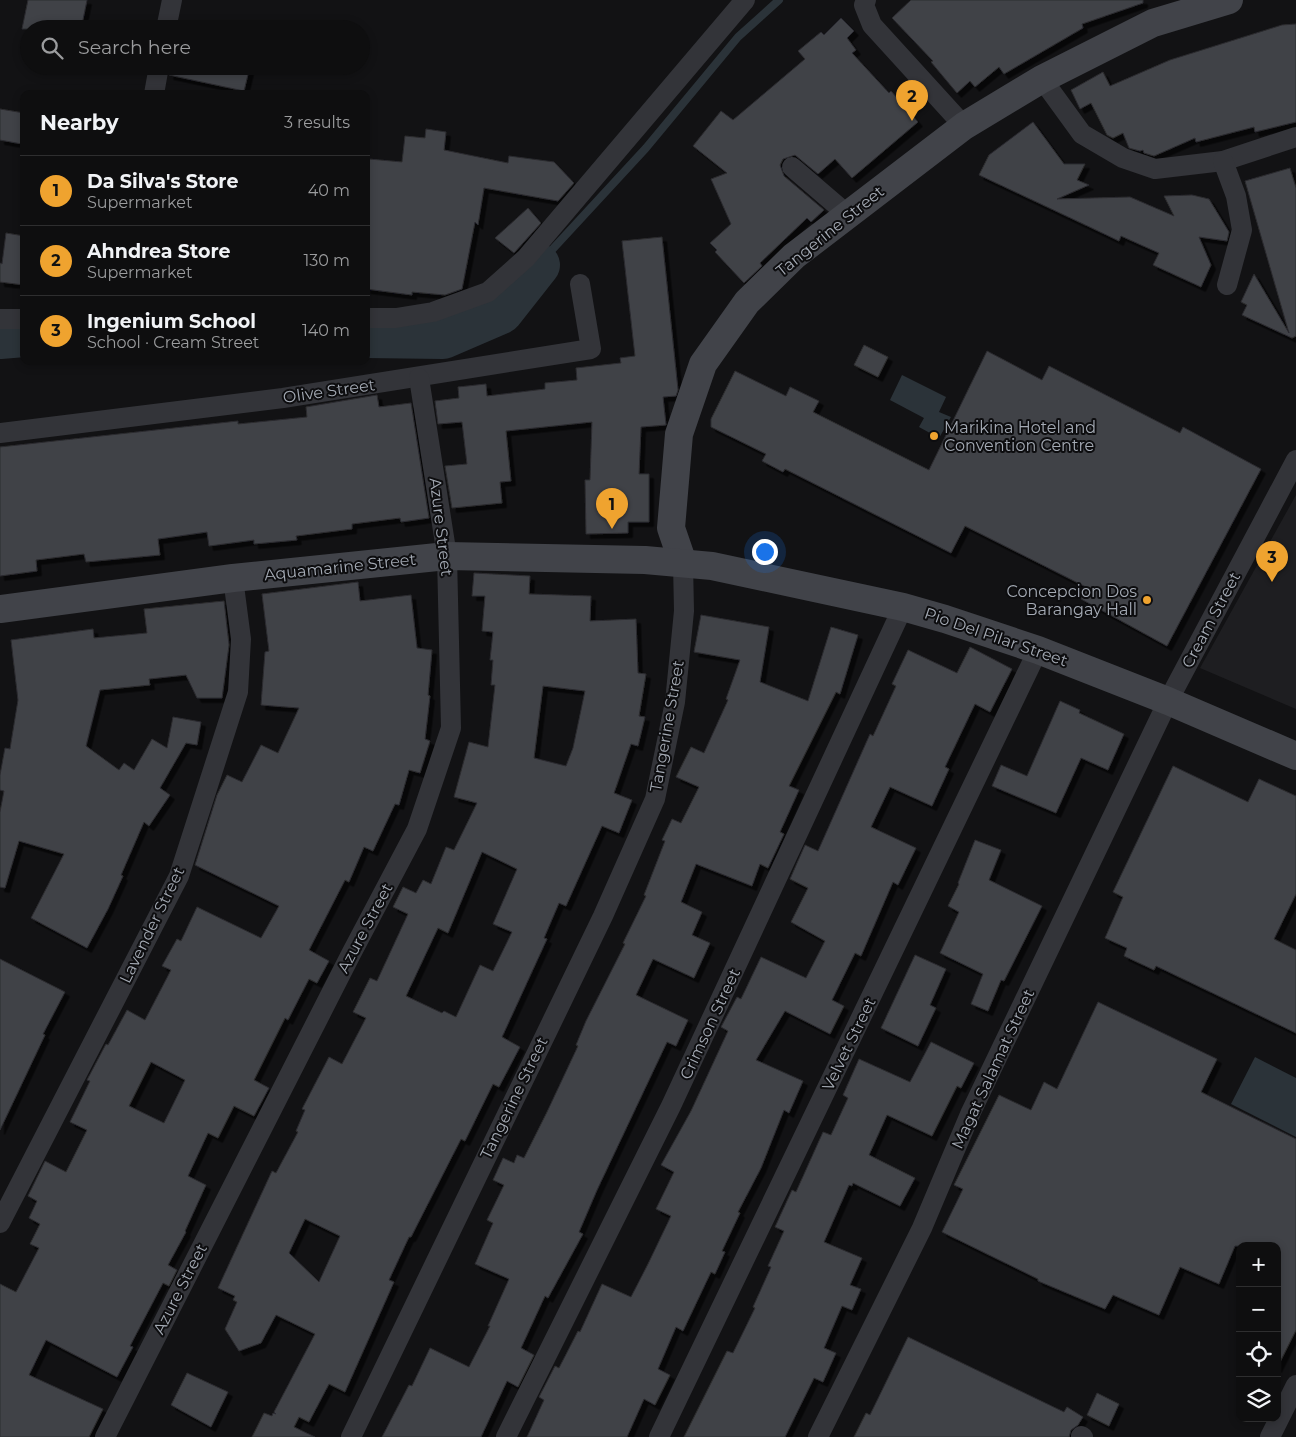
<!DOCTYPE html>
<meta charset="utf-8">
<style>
:root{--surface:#0e0e0f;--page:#1c1c1d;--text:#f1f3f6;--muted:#9b9c9e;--line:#2e2e2f;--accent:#efa32f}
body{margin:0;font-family:Montserrat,sans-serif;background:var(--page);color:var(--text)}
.controls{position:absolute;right:15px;bottom:15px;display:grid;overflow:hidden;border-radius:10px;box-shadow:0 2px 8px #0003}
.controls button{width:45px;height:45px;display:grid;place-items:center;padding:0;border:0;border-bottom:1px solid var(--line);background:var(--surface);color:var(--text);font:25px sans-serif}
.you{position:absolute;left:764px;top:551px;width:18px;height:18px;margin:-12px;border:4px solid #fff;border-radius:50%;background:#1a73e8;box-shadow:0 0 0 8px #1a73e833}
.badge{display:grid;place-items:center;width:32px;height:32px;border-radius:50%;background:var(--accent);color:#111;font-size:16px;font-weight:700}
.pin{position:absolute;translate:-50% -41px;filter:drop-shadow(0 1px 2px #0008)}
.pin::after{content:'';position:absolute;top:26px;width:18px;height:15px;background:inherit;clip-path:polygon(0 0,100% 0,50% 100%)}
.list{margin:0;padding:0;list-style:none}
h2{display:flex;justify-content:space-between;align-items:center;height:65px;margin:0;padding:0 20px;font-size:21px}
h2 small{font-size:16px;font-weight:400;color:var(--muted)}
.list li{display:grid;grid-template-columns:32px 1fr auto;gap:15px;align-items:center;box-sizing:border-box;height:70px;padding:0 20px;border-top:1px solid var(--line)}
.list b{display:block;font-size:19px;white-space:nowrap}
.list p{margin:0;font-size:16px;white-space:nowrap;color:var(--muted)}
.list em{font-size:16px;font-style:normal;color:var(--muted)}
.icon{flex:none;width:28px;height:28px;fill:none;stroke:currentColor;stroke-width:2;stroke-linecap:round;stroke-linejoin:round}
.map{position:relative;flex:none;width:1296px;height:1437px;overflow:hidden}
.search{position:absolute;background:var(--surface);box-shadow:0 2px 8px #0003;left:20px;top:20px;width:350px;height:55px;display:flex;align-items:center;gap:12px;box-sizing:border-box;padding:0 18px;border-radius:28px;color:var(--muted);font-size:19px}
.panel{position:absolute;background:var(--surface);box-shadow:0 2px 8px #0003;left:20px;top:90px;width:350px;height:275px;border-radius:10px}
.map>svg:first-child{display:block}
.built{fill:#1e1e21}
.water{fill:#2b3339}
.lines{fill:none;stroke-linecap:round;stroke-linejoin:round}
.stream{stroke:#2b3339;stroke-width:8}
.river{stroke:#2b3339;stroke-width:44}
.building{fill:#414247;stroke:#2c2c30;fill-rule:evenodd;filter:url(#shadow)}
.street{stroke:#333439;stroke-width:20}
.secondary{stroke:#414349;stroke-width:28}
.poi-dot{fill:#efa32f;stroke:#0d0d0f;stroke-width:2}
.labels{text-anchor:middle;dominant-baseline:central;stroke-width:4;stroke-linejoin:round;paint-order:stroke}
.street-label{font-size:16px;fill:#a4aab4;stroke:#0d0d0f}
.poi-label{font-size:16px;fill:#a4aab4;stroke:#0d0d0f;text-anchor:start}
</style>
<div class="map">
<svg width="1296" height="1437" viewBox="0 0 1296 1437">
<defs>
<filter id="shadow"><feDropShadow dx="4.5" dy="4.5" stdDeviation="0" flood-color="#0009"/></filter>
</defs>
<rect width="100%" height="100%" fill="#121214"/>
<!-- built -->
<polygon class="built" points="1296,495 1296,709 1200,668"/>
<!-- water -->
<g class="water">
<polygon points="902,375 946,397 939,412 951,417 939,438 919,427 924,418 890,400"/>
<polygon points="1255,1057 1296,1078 1296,1137 1231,1104"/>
</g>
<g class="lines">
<!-- stream -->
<polyline class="stream" points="538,265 646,148 738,37 779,0"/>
<!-- river -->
<g class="river">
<polyline points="366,336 443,337 501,312 538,265"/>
<polyline points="0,337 24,335"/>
</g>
</g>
<!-- building -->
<g class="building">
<polygon points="28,0 87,0 81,29 22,29"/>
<polygon points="911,0 1143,0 1143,3 1082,24 1083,28 1004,74 999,67 975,87 970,81 957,93 931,62 933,61 892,18"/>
<polygon points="841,18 854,31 847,38 856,50 852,53 889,93 891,91 918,122 852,178 835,159 818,174 795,155 783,159 780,165 784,176 824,210 811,222 807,218 760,263 762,266 744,283 715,252 717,250 710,243 731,224 711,179 727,173 693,146 721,111 733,120 805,59 798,51 821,32 824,35"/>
<polygon points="1296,24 1296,122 1255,132 1254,127 1196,142 1195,138 1154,156 1144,153 1143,150 1140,151 1129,148 1123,133 1113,138 1107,135 1091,103 1080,109 1071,90 1103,72 1110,86 1170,60 1282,25"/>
<polygon points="171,66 250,66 244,91 169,75"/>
<polygon points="0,109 24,113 22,144 0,140"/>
<polygon points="1033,122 1064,164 1085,164 1077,180 1089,185 1057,199 1130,197 1174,216 1164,196 1192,195 1209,199 1229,232 1227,241 1199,237 1211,265 1201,287 1153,265 1159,253 1121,236 1119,241 1096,230 979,175 989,155"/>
<polygon points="426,129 446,132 444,150 508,163 509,156 554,162 574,183 558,201 484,188 478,225 475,222 462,289 445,295 412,292 412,295 366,289 366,186 369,159 402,162 405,136 425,138"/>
<polygon points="1290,168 1296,188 1296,336 1292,338 1242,315 1247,305 1241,302 1254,274 1289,333 1245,181"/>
<polygon points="528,208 541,223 514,253 495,238"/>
<polygon points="6,233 24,236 24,285 0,282 0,263 2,264"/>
<polygon points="662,237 678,390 676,396 663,397 666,425 641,427 639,474 649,474 649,522 628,522 628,533 586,534 585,480 590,480 592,422 506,431 511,481 500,482 502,503 452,508 445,466 467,464 462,422 438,424 435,401 459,398 458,387 486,384 487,396 545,389 545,383 577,380 576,368 621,363 620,358 635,356 622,241"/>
<polygon points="864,345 888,357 878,377 854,365"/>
<polygon points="987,351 1042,380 1049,366 1180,433 1183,427 1261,469 1167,646 1081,599 1086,587 965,526 951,553 785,469 783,472 762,461 766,454 711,427 711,419 735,371 786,396 790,387 819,401 813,412 929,470"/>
<polygon points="377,395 379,407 411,403 429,518 401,522 400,518 352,524 352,529 296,536 297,540 254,544 254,540 209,546 207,532 158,539 160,555 86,562 84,554 36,560 37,571 0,576 0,447 238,421 238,424 307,417 306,407"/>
<path d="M 474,573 L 530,576 L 529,594 L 591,596 L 590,621 L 636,619 L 638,673 L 646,674 L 639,716 L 645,717 L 638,746 L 631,744 L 614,793 L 632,800 L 619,833 L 602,826 L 566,906 L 559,903 L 544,938 L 547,939 L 502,1037 L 520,1047 L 499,1087 L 493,1084 L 465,1141 L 461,1139 L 411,1237 L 409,1237 L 389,1280 L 394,1282 L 345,1392 L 329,1384 L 309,1422 L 299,1417 L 294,1427 L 315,1437 L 252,1437 L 264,1413 L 272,1416 L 273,1413 L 276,1414 L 274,1412 L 315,1334 L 276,1315 L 261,1343 L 239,1351 L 225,1329 L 237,1302 L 233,1300 L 235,1296 L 218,1288 L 272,1171 L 276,1173 L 298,1132 L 296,1131 L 305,1110 L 302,1109 L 329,1057 L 342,1064 L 366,1018 L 353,1012 L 370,978 L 377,981 L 408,914 L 393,907 L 403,887 L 416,893 L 423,880 L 431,884 L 446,847 L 454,850 L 477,803 L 454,797 L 469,742 L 488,747 L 495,685 L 491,685 L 493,660 L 490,660 L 493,632 L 482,631 L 485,596 L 472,596 ZM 543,686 L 585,691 L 573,748 L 566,766 L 534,758 ZM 482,852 L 517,869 L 493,924 L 512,932 L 493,971 L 480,965 L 456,1017 L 444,1011 L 442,1013 L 406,996 L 438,928 L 448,933 ZM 305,1219 L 340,1236 L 319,1282 L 289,1253 Z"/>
<path d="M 358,582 L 360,601 L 411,595 L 417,648 L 432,650 L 428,695 L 430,696 L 425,739 L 430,741 L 420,773 L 409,770 L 399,805 L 395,804 L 373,851 L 364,847 L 349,882 L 345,880 L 309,950 L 329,961 L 317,983 L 309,979 L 288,1020 L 285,1018 L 254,1080 L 269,1088 L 254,1116 L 234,1106 L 218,1138 L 208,1133 L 188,1176 L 206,1185 L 185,1231 L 186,1232 L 168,1265 L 177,1270 L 169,1286 L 163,1283 L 130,1346 L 133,1347 L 117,1377 L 46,1340 L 29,1375 L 103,1409 L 89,1437 L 0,1437 L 0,1284 L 16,1292 L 39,1248 L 30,1244 L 40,1224 L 29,1218 L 37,1201 L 28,1196 L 45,1161 L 66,1172 L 87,1130 L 70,1122 L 90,1081 L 87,1080 L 106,1044 L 108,1045 L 127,1010 L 145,1020 L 171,970 L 162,966 L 177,939 L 181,941 L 197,907 L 261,938 L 279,906 L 195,865 L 217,795 L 227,775 L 242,782 L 261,745 L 278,753 L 299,708 L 261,705 L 265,652 L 269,651 L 262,594 ZM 151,1062 L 185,1080 L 164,1123 L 129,1106 Z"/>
<polygon points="224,601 229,645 222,698 197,698 186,675 149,679 150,685 100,690 86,746 119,770 124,763 134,770 152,739 167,748 173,717 201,722 197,745 186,743 160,788 170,795 149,826 144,822 121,875 123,876 108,909 87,948 31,918 64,854 19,841 5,888 0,887 0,812 4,791 0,790 0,775 5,748 10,749 18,700 11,640 93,629 94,638 147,633 144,609"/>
<polygon points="701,615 769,627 760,682 808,701 831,627 858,635 840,694 836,692 789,786 799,790 780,832 784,834 768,868 760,864 752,886 696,864 681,902 702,912 692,935 710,943 694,978 653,959 636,995 688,1020 676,1046 667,1042 597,1190 579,1232 583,1234 548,1298 545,1296 521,1348 534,1355 518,1387 507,1381 481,1437 382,1437 409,1385 412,1386 430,1348 469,1367 490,1326 488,1326 509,1279 475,1264 493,1223 487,1220 504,1185 493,1180 503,1158 514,1163 517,1155 524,1158 547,1112 578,1046 576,1045 586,1021 625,944 623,943 646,896 644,895 665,841 662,840 672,819 681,823 699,787 676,777 691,747 704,753 728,700 726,699 740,660 694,652"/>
<polygon points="970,647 1012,669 990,712 975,704 945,767 949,769 932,806 890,787 871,827 916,848 898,885 893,882 861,956 855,953 832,1000 844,1006 830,1034 785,1011 756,1060 803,1081 789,1113 784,1110 761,1168 738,1212 740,1213 722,1251 725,1252 715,1274 711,1272 683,1331 676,1327 658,1369 670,1375 655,1405 644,1399 627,1437 527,1437 544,1400 539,1397 555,1366 559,1368 578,1331 580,1332 602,1284 631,1297 648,1264 671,1216 656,1209 674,1172 661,1165 691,1111 728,1031 721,1027 737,997 741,999 761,957 806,978 825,941 791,922 808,888 790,879 805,845 818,851 870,734 873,736 896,686 892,684 908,650 957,673"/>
<polygon points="1060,701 1080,710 1079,713 1124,734 1108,770 1081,758 1056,813 992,786 1001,765 1027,776"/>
<polygon points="1173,766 1248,802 1259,779 1296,796 1296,894 1274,939 1296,950 1296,1033 1156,966 1154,970 1124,956 1127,948 1105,938 1123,897 1113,892"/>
<polygon points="975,840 1001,850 989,880 1042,906 1004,981 1001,980 988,1011 971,1004 983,974 940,953 959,912 948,906 959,884 958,883"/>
<polygon points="915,955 946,969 930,1005 936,1008 918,1046 881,1028"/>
<polygon points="0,959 65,992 43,1034 45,1035 0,1130"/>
<polygon points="1098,1002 1217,1059 1201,1092 1296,1139 1296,1330 1277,1368 1277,1246 1235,1246 1219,1284 1180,1267 1159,1315 1113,1295 1105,1309 1038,1281 1038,1279 942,1232 963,1189 954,1185 999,1095 1031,1110 1044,1082 1057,1089"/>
<polygon points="931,1042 974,1063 961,1088 957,1086 932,1136 887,1115 869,1155 915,1178 900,1206 853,1183 852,1186 849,1185 824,1242 862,1258 850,1285 861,1289 852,1310 842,1306 824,1348 836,1353 823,1382 814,1378 785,1437 684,1437 727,1351 733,1353 755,1308 753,1307 771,1267 768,1266 784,1231 775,1227 792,1190 796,1192 823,1132 831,1135 848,1098 843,1095 859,1059 910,1082"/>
<polygon points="908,1337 1064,1412 1067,1407 1083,1417 1078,1425 1071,1430 1069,1437 854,1437 866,1413 870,1415"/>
<polygon points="187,1373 228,1392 211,1427 171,1405"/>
<polygon points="1097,1393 1119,1404 1109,1426 1087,1415"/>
</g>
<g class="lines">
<!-- street -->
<g class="street">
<polyline points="866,0 864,5 872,25 964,126"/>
<polyline points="166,29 172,0"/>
<polyline points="1042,79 1082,134 1123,158 1155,169 1223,161 1296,137"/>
<polyline points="154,94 159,66"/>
<polyline points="1223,161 1236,196 1242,230 1227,285"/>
<polyline points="792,167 848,215"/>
<polyline points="366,318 396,318 433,312 488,292 526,258 745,0"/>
<polyline points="0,319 24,319"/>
<polyline points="0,433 283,398 591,349 580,284"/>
<polyline points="0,1223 179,876 238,692 241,639 233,578"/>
<polyline points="1081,1436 1083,1437"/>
<polyline points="105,1437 351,954 417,829 451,728 447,556 419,378"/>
<polyline points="351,1437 603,916 655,799 675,702 684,611 683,563"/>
<polyline points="506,1437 671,1106 903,607"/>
<polyline points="659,1437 1038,650"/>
<polyline points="818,1437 922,1228 971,1112 1168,701 1296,460"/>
<polyline points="1270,1437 1296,1385"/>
</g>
<!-- secondary -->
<g class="secondary">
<polyline points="683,563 671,528 679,434 703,364 747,302 794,256 964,126 1042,79 1153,23 1229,0"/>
<polyline points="0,609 233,578 447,556 645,560 712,566 903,607 945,619 1038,650 1168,701 1296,756"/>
</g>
</g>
<!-- markers -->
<g class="poi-dot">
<circle cx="934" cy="436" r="5"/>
<circle cx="1147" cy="600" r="5"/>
</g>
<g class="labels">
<!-- street labels -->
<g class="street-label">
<text transform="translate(830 231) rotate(-39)">Tangerine Street</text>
<text transform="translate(329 391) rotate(-8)">Olive Street</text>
<text transform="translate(441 527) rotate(83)">Azure Street</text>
<text transform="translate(340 567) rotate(-6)">Aquamarine Street</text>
<text transform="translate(1211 620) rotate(-62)">Cream Street</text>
<text transform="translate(996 637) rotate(19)">Pio Del Pilar Street</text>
<text transform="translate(667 726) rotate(-80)">Tangerine Street</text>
<text transform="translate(152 925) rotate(-64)">Lavender Street</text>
<text transform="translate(365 928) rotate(-62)">Azure Street</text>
<text transform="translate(710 1024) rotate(-65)">Crimson Street</text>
<text transform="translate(849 1044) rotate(-64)">Velvet Street</text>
<text transform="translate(993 1069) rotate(-65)">Magat Salamat Street</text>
<text transform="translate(514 1098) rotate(-64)">Tangerine Street</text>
<text transform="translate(180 1289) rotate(-63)">Azure Street</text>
</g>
<!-- poi labels -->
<g class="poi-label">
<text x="944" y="427">Marikina Hotel and<tspan x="944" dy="18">Convention Centre</tspan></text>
<text x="1137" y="591" text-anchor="end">Concepcion Dos<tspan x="1137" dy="18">Barangay Hall</tspan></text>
</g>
</g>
</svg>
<div class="controls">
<button>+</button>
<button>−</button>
<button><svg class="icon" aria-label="locate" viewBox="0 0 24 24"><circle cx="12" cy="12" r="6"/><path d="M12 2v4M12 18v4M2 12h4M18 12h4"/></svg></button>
<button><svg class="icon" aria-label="layers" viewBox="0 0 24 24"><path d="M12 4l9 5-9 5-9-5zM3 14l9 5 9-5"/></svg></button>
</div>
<div class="you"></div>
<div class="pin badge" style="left:612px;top:529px">1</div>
<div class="pin badge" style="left:912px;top:121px">2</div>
<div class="pin badge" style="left:1272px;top:582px">3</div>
<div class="search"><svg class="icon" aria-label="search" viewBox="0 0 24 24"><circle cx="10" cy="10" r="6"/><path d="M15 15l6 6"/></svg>Search here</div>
<section class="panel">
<h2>Nearby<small>3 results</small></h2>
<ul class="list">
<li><span class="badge">1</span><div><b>Da Silva's Store</b><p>Supermarket</p></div><em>40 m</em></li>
<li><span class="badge">2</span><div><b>Ahndrea Store</b><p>Supermarket</p></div><em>130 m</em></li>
<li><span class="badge">3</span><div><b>Ingenium School</b><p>School · Cream Street</p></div><em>140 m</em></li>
</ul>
</section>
</div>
